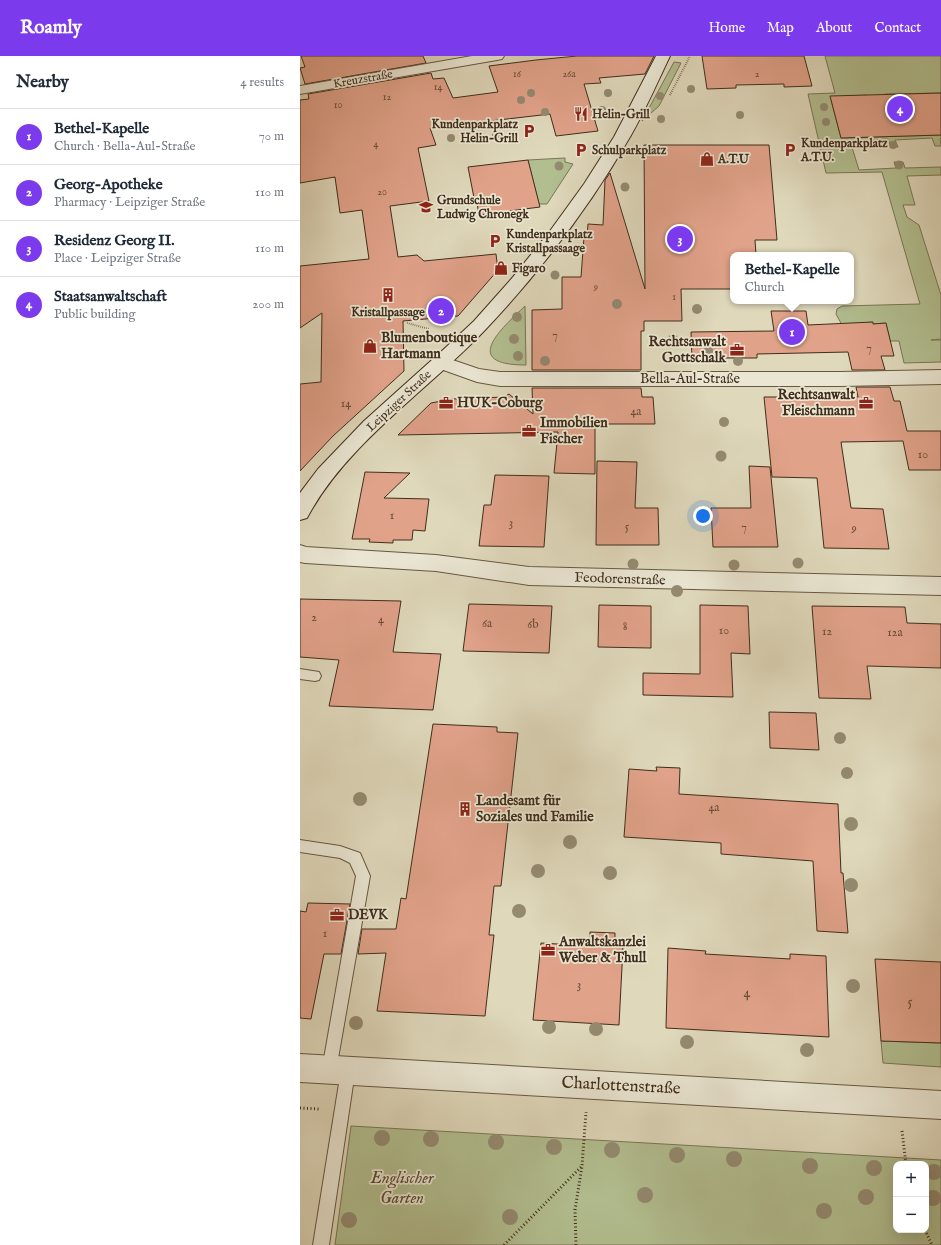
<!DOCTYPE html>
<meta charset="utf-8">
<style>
:root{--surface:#fff;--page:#f2f2f3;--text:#1f2937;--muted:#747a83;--line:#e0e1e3;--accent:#7c3aed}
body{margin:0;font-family:"IM FELL English",serif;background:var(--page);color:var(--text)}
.controls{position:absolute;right:12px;bottom:12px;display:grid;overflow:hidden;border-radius:8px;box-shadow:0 4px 16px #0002}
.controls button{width:36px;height:36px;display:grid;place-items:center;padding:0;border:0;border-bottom:1px solid var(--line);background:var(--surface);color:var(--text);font:20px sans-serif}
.you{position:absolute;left:403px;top:460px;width:14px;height:14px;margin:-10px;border:3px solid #fff;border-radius:50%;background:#1a73e8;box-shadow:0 0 0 6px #1a73e833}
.badge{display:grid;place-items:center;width:26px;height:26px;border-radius:50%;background:var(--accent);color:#fff;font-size:13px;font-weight:700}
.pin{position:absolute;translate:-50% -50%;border:2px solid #fff;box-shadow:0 1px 4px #0006}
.popup{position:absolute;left:430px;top:196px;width:124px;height:52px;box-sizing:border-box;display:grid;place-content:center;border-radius:8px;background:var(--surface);filter:drop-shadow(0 1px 3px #0005);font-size:13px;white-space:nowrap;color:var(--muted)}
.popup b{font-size:15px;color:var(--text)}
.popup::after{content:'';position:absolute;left:50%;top:100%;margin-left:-8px;border:8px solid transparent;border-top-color:var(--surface)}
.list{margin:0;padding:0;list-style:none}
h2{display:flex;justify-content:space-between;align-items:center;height:52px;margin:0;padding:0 16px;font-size:17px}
h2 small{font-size:13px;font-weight:400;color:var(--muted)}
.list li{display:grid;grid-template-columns:26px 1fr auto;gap:12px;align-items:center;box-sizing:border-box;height:56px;padding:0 16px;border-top:1px solid var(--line)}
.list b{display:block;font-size:15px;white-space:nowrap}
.list p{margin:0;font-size:13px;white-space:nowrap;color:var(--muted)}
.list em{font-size:13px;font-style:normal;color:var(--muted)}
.map{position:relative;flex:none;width:641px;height:1189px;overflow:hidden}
header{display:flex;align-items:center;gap:24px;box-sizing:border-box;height:56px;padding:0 20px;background:var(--accent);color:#fff}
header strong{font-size:19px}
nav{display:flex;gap:22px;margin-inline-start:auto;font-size:14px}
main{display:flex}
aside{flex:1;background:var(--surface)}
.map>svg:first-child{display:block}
.green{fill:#b2be90;stroke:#797656;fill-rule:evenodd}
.building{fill:#e1a28a;stroke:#402e1b}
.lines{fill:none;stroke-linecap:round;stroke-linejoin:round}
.lane-casing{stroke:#685843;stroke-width:2}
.street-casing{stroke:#685843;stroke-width:2}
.secondary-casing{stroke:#402e1b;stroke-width:2}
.path-far1{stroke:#402e1b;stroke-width:2;stroke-dasharray:0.5 1.5;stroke-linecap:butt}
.path{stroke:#402e1b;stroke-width:3;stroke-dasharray:1 2.5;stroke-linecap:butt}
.lane{fill:#eae6d3;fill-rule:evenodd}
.street{fill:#eae6d3;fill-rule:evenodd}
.secondary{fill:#eae6d3;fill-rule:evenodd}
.tree{fill:#948a70}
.labels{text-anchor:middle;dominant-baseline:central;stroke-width:3.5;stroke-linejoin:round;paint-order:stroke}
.far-number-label{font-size:10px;fill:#684b37}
.far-street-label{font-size:12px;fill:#402e1b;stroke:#eae6d3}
.far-poi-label{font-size:12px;font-weight:bold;fill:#402e1b;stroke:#eae6d3;text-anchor:start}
.number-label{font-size:12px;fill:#684b37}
.poi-label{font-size:14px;font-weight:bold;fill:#402e1b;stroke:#eae6d3;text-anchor:start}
.street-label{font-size:14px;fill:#402e1b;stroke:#eae6d3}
.near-number-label{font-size:14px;fill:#684b37}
.near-street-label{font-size:17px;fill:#402e1b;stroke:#eae6d3}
.near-park-label{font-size:17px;font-style:italic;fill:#574b32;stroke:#eae6d3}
</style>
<header>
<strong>Roamly</strong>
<nav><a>Home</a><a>Map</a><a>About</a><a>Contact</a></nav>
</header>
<main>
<aside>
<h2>Nearby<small>4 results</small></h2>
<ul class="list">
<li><span class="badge">1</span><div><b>Bethel-Kapelle</b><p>Church · Bella-Aul-Straße</p></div><em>70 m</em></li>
<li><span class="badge">2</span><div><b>Georg-Apotheke</b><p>Pharmacy · Leipziger Straße</p></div><em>110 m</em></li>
<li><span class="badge">3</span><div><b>Residenz Georg II.</b><p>Place · Leipziger Straße</p></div><em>110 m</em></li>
<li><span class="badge">4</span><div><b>Staatsanwaltschaft</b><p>Public building</p></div><em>200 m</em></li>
</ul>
</aside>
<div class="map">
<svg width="641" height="1189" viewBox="0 0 641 1189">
<rect width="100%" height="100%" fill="#dfd8bb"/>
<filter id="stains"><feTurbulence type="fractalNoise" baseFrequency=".005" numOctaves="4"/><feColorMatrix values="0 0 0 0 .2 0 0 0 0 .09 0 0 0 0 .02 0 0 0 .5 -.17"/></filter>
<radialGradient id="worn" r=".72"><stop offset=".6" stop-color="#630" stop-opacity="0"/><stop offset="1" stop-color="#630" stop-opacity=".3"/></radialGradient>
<!-- green -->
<g class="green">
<polygon points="525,0 641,0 641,37 586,38 568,43 567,39 545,40 531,44 541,82 641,79 641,82 640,83 641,90 635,90 632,82 595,84 598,91 591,91 588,83 550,85 559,114 596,112 594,106 603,106 605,112 641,111 641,119 607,120 615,149 603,149 607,161 619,169 641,239 641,283 631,284 641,284 641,306 604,307 599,285 590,285 586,267 573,268 572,266 542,269 536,258 537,253 542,250 620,248 582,116 526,117 508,38 535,37"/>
<polygon points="374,6 381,7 359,50 342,65"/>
<polygon points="265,102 265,106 273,108 247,148 239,148 228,104"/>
<path d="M 225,250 L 226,309 C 160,309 201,273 225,250 Z"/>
<polygon points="581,985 641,987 641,1011 583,1007"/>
<path d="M 51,1070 L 641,1104 L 641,1189 L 35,1189 ZM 596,1108 L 626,1108 L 626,1174 L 596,1174 Z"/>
</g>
<!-- building -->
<g class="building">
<polygon points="1,0 123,0 126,7 5,28 0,12 5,11"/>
<polygon points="277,0 354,0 345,18 299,22 301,27 284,28 298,75 256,80 250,58 130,72 136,89 118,92 129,145 90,150 98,201 117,199 124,205 196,198 198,214 158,260 103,265 104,315 33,380 0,415 0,328 21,326 22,257 0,272 0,210 69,203 62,154 40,157 35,121 0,127 0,44 9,43 8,38 131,17 133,23 144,22 153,42 198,36 189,10 236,4"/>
<polygon points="402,0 504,0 512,30 484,31 484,28 436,29 436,32 407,33"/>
<polygon points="641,37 641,79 541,82 530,40"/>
<polygon points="344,89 469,89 477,184 455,184 456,199 433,199 433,233 381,233 382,265 344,265 344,275 341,275 341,314 232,314 232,254 262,253 262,221 281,221 284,181 287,181 288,168 303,169 305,124 310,117 345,233"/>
<polygon points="228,104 240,151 179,159 177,147 175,147 168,111"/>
<polygon points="471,255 506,255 508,269 573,266 573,268 586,267 594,300 581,300 585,314 552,314 548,296 457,298 457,302 392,302 391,276 474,275"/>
<polygon points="556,331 590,331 594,345 600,345 607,375 641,375 641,414 609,414 603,385 541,386 551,452 583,453 589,493 524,492 517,422 472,421 464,341 558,341"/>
<polygon points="232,332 341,332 342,341 353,341 355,368 295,368 295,418 254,417 258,376 98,379 131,347 152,343 204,341 209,338 233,358"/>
<polygon points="297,405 337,406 335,452 358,452 359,489 296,489"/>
<polygon points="449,410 470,411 478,491 413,491 411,452 451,452"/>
<polygon points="65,416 110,417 84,442 129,443 125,475 113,474 112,484 93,484 93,487 69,486 70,483 52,483"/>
<polygon points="195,419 249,420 244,491 179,490 184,449 191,449"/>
<polygon points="0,543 101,545 93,596 141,598 133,654 29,650 39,604 0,601"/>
<polygon points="169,548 252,550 249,597 163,595"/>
<polygon points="299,549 351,550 351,592 298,591"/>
<polygon points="400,549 448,550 450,598 431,597 433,641 343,639 343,617 400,618"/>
<polygon points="512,550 605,551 607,567 641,568 641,612 567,610 571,643 519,642"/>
<polygon points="469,656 516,657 519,694 470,692"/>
<polygon points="133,668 197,671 197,676 218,677 201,830 194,830 189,879 194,879 185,960 77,955 86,897 58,898 62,873 96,873 101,842 106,843"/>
<polygon points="356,711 380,712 379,738 538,748 541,817 543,817 548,877 517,875 513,805 421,798 421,787 324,781 329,713 357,715"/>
<polygon points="8,847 50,848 41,898 24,898 11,963 0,962 0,855 6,856"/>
<polygon points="290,876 315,877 315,891 323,891 319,969 233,964 241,887 290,890"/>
<polygon points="368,892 406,895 405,898 490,903 490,898 526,900 529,981 366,972"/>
<polygon points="575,903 641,906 641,987 581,985"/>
</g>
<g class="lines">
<defs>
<g id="lane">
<polygon points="0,613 19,616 21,620 19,624 15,625 0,623"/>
<polygon points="0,784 40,790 60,797 70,820 36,1014 34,1019 29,1021 24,1019 22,1014 56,820 50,807 40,802 0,796"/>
<polygon points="48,1008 53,1010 55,1015 29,1189 13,1189 41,1015 43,1010"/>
</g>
<g id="street">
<polygon points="172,0 204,0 202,3 197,4 0,38 0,30"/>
<polygon points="141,300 179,313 200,316 540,316 641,314 641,328 540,330 200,330 177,326 135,311 132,306 135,301"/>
<polygon points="0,489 6,491 136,499 229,511 641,521 641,539 229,529 136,515 5,507 0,506"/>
<polygon points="0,998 641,1035 641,1063 0,1026"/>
</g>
<path id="secondary" d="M 356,0 L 370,0 C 357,27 345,55 330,81 C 290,150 240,216 185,274 C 128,334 46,388 7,462 L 0,464 L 0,437 L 18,413 L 64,365 L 143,294 L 174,265 L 213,221 L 250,175 L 284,128 L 314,81 Z"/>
</defs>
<!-- lane casing -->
<use href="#lane" class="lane-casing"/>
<!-- street casing -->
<use href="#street" class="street-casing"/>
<!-- secondary casing -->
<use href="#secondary" class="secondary-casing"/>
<!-- path-far1 -->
<g class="path-far1">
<polyline points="370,39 390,0"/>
<polyline points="107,267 129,273"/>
</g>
<!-- path -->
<g class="path">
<polyline points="0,1052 19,1053"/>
<polyline points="602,1075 606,1108"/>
<polyline points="625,1174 632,1189"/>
<polyline points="204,1189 282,1110"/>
<polyline points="276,1189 275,1154 282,1110 286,1056"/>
</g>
<!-- lane -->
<use href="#lane" class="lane"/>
<!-- street -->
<use href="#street" class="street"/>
<!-- secondary -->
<use href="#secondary" class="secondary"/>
</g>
<!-- trees -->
<g class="tree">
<circle cx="391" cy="33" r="4"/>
<circle cx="231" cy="37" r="4"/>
<circle cx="308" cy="37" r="4"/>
<circle cx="360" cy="40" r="4"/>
<circle cx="221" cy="44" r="4"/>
<circle cx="524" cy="51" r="4"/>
<circle cx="302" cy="54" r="4"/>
<circle cx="245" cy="56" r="4"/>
<circle cx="440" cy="59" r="4"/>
<circle cx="361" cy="63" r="4"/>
<circle cx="526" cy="66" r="4"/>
<circle cx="196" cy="79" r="4"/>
<circle cx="151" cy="82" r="4"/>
<circle cx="593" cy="89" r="4"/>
<circle cx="599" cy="109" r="4.5"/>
<circle cx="259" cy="110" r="4.5"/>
<circle cx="325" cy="131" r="4.5"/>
<circle cx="255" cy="219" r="4.5"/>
<circle cx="317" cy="248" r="5"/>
<circle cx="397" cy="253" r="5"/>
<circle cx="217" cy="261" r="5"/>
<circle cx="214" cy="283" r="5"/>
<circle cx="373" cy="283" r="5"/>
<circle cx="408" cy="295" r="5"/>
<circle cx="218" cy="300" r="5"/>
<circle cx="245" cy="305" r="5"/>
<circle cx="438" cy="305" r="5"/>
<circle cx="424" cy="366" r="5"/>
<circle cx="421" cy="400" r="5.5"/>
<circle cx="498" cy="507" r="5.5"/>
<circle cx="333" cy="508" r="5.5"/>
<circle cx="434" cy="509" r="5.5"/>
<circle cx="377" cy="535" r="6"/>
<circle cx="540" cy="682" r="6"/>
<circle cx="547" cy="717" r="6"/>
<circle cx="60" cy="743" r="7"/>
<circle cx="551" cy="768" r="7"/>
<circle cx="270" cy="786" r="7"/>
<circle cx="238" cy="815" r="7"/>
<circle cx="310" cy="817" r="7"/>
<circle cx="551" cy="829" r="7"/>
<circle cx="219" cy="855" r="7"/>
<circle cx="553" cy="930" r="7"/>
<circle cx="56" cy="967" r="7"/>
<circle cx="249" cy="971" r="7"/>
<circle cx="296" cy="973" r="7"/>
<circle cx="387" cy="986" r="7"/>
<circle cx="507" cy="994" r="7"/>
<circle cx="82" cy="1082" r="8"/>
<circle cx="131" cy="1083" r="8"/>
<circle cx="196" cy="1086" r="8"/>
<circle cx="254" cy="1091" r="8"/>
<circle cx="312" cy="1094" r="8"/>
<circle cx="377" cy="1099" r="8"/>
<circle cx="434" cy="1103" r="8"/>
<circle cx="510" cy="1110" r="8"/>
<circle cx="574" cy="1112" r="8"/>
<circle cx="634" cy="1116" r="8"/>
<circle cx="345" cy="1139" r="8"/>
<circle cx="566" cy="1141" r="8"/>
<circle cx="633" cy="1142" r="8"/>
<circle cx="524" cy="1155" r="8"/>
<circle cx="210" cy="1161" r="8"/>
<circle cx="49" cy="1164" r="8"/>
</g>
<!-- icons -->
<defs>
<symbol id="restaurant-bare" viewBox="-9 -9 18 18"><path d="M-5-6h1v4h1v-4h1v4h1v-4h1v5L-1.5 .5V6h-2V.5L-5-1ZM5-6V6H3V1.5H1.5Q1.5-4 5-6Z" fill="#8f2418" stroke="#eae6d3" stroke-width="2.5" paint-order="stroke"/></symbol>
<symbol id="parking-bare" viewBox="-9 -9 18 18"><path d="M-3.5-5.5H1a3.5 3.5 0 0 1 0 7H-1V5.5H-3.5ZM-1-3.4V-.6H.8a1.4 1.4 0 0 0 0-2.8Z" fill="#8f2418" stroke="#eae6d3" stroke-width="2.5" paint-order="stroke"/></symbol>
<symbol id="shop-bare" viewBox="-9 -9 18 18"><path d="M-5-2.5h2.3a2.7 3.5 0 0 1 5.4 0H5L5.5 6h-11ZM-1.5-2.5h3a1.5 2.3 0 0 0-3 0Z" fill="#8f2418" stroke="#eae6d3" stroke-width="2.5" paint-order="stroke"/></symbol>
<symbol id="school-bare" viewBox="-9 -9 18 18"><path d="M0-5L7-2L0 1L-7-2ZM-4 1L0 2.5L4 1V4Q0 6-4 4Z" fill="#8f2418" stroke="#eae6d3" stroke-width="2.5" paint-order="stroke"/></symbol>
<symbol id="building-bare" viewBox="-9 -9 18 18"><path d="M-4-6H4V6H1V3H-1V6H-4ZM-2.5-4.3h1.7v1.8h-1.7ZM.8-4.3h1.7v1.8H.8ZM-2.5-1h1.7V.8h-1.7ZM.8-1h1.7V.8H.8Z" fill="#8f2418" stroke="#eae6d3" stroke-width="2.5" paint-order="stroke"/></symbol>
<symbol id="office-bare" viewBox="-9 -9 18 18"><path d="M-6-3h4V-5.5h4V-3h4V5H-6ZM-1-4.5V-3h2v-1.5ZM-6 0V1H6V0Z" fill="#8f2418" stroke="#eae6d3" stroke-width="2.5" paint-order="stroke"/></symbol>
</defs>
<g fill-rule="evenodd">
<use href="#restaurant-bare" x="271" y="48" width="20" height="20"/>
<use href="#parking-bare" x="219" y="65" width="20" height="20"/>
<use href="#parking-bare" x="271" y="84" width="20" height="20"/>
<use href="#parking-bare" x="480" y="84" width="20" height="20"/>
<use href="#shop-bare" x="397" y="93" width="20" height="20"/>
<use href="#school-bare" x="116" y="141" width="20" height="20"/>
<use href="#parking-bare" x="185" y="175" width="20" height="20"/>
<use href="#shop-bare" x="191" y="202" width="20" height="20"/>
<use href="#building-bare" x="78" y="229" width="20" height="20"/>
<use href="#shop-bare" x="60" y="280" width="20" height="20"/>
<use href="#office-bare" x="427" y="284" width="20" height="20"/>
<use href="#office-bare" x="136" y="337" width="20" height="20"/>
<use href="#office-bare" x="556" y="337" width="20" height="20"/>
<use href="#office-bare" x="219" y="365" width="20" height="20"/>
<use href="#building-bare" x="155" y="743" width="20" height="20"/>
<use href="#office-bare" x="27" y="849" width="20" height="20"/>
<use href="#office-bare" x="238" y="884" width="20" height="20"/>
</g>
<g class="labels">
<!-- far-number labels -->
<g class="far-number-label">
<text x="217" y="18">16</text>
<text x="269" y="18">26a</text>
<text x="457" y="18">2</text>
<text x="138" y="31">14</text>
<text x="87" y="41">12</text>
<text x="38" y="49">10</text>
<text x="76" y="88">4</text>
<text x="82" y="136">20</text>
<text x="296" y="231">9</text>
<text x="374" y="241">1</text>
</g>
<!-- far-street labels -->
<g class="far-street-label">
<text transform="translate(63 23) rotate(-10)">Kreuzstraße</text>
<text transform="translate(99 345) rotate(-43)">Leipziger Straße</text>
</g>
<!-- far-poi labels -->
<g class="far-poi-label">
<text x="292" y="58">Helin-Grill</text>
<text x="218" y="68" text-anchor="end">Kundenparkplatz<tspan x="218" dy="14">Helin-Grill</tspan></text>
<text x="501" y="87">Kundenparkplatz<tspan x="501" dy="14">A.T.U.</tspan></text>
<text x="292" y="94">Schulparkplatz</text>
<text x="418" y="103">A.T.U</text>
<text x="137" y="144">Grundschule<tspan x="137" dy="14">Ludwig Chronegk</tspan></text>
<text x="206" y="178">Kundenparkplatz<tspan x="206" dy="14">Kristallpassaage</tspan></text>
<text x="212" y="212">Figaro</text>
<text x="88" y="256" text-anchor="middle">Kristallpassage</text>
</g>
<!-- number labels -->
<g class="number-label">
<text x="255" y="279">7</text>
<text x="569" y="292">7</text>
<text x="46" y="347">14</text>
<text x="336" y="355">4a</text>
<text x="623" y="398">10</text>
<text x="92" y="459">1</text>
<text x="211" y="466">3</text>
<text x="327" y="470">5</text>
<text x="444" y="471">7</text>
<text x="554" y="472">9</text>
<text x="14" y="561">2</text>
<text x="81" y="563">4</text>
<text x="187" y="567">6a</text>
<text x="233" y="568">6b</text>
<text x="325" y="570">8</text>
<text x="424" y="574">10</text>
<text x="527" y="575">12</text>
<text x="595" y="576">12a</text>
<text x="414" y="751">4a</text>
<text x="25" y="877">1</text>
<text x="279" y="928">3</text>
</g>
<!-- poi labels -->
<g class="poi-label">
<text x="81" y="282">Blumenboutique<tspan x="81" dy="16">Hartmann</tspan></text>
<text x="426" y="286" text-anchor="end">Rechtsanwalt<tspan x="426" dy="16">Gottschalk</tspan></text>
<text x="555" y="339" text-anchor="end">Rechtsanwalt<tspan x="555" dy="16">Fleischmann</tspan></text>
<text x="157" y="347">HUK-Coburg</text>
<text x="240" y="367">Immobilien<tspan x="240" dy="16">Fischer</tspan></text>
<text x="176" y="745">Landesamt für<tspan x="176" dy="16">Soziales und Familie</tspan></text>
<text x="48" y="859">DEVK</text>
<text x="259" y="886">Anwaltskanzlei<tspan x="259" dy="16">Weber &amp; Thull</tspan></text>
</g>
<!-- street labels -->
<g class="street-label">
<text x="390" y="323">Bella-Aul-Straße</text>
<text transform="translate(320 523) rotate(2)">Feodorenstraße</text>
</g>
<!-- near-number labels -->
<g class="near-number-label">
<text x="447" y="937">4</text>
<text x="610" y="946">5</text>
</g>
<!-- near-street labels -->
<g class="near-street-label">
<text transform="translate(321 1030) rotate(3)">Charlottenstraße</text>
</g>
<!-- near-park labels -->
<g class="near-park-label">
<text x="102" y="1122">Englischer<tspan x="102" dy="20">Garten</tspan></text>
</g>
</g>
<rect width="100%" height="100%" filter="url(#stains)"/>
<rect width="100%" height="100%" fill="url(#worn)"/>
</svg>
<div class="controls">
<button>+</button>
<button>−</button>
</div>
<div class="you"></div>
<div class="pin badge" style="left:492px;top:276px">1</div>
<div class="popup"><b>Bethel-Kapelle</b>Church</div>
<div class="pin badge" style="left:141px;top:255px">2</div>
<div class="pin badge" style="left:380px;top:183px">3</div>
<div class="pin badge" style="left:600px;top:53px">4</div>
</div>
</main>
